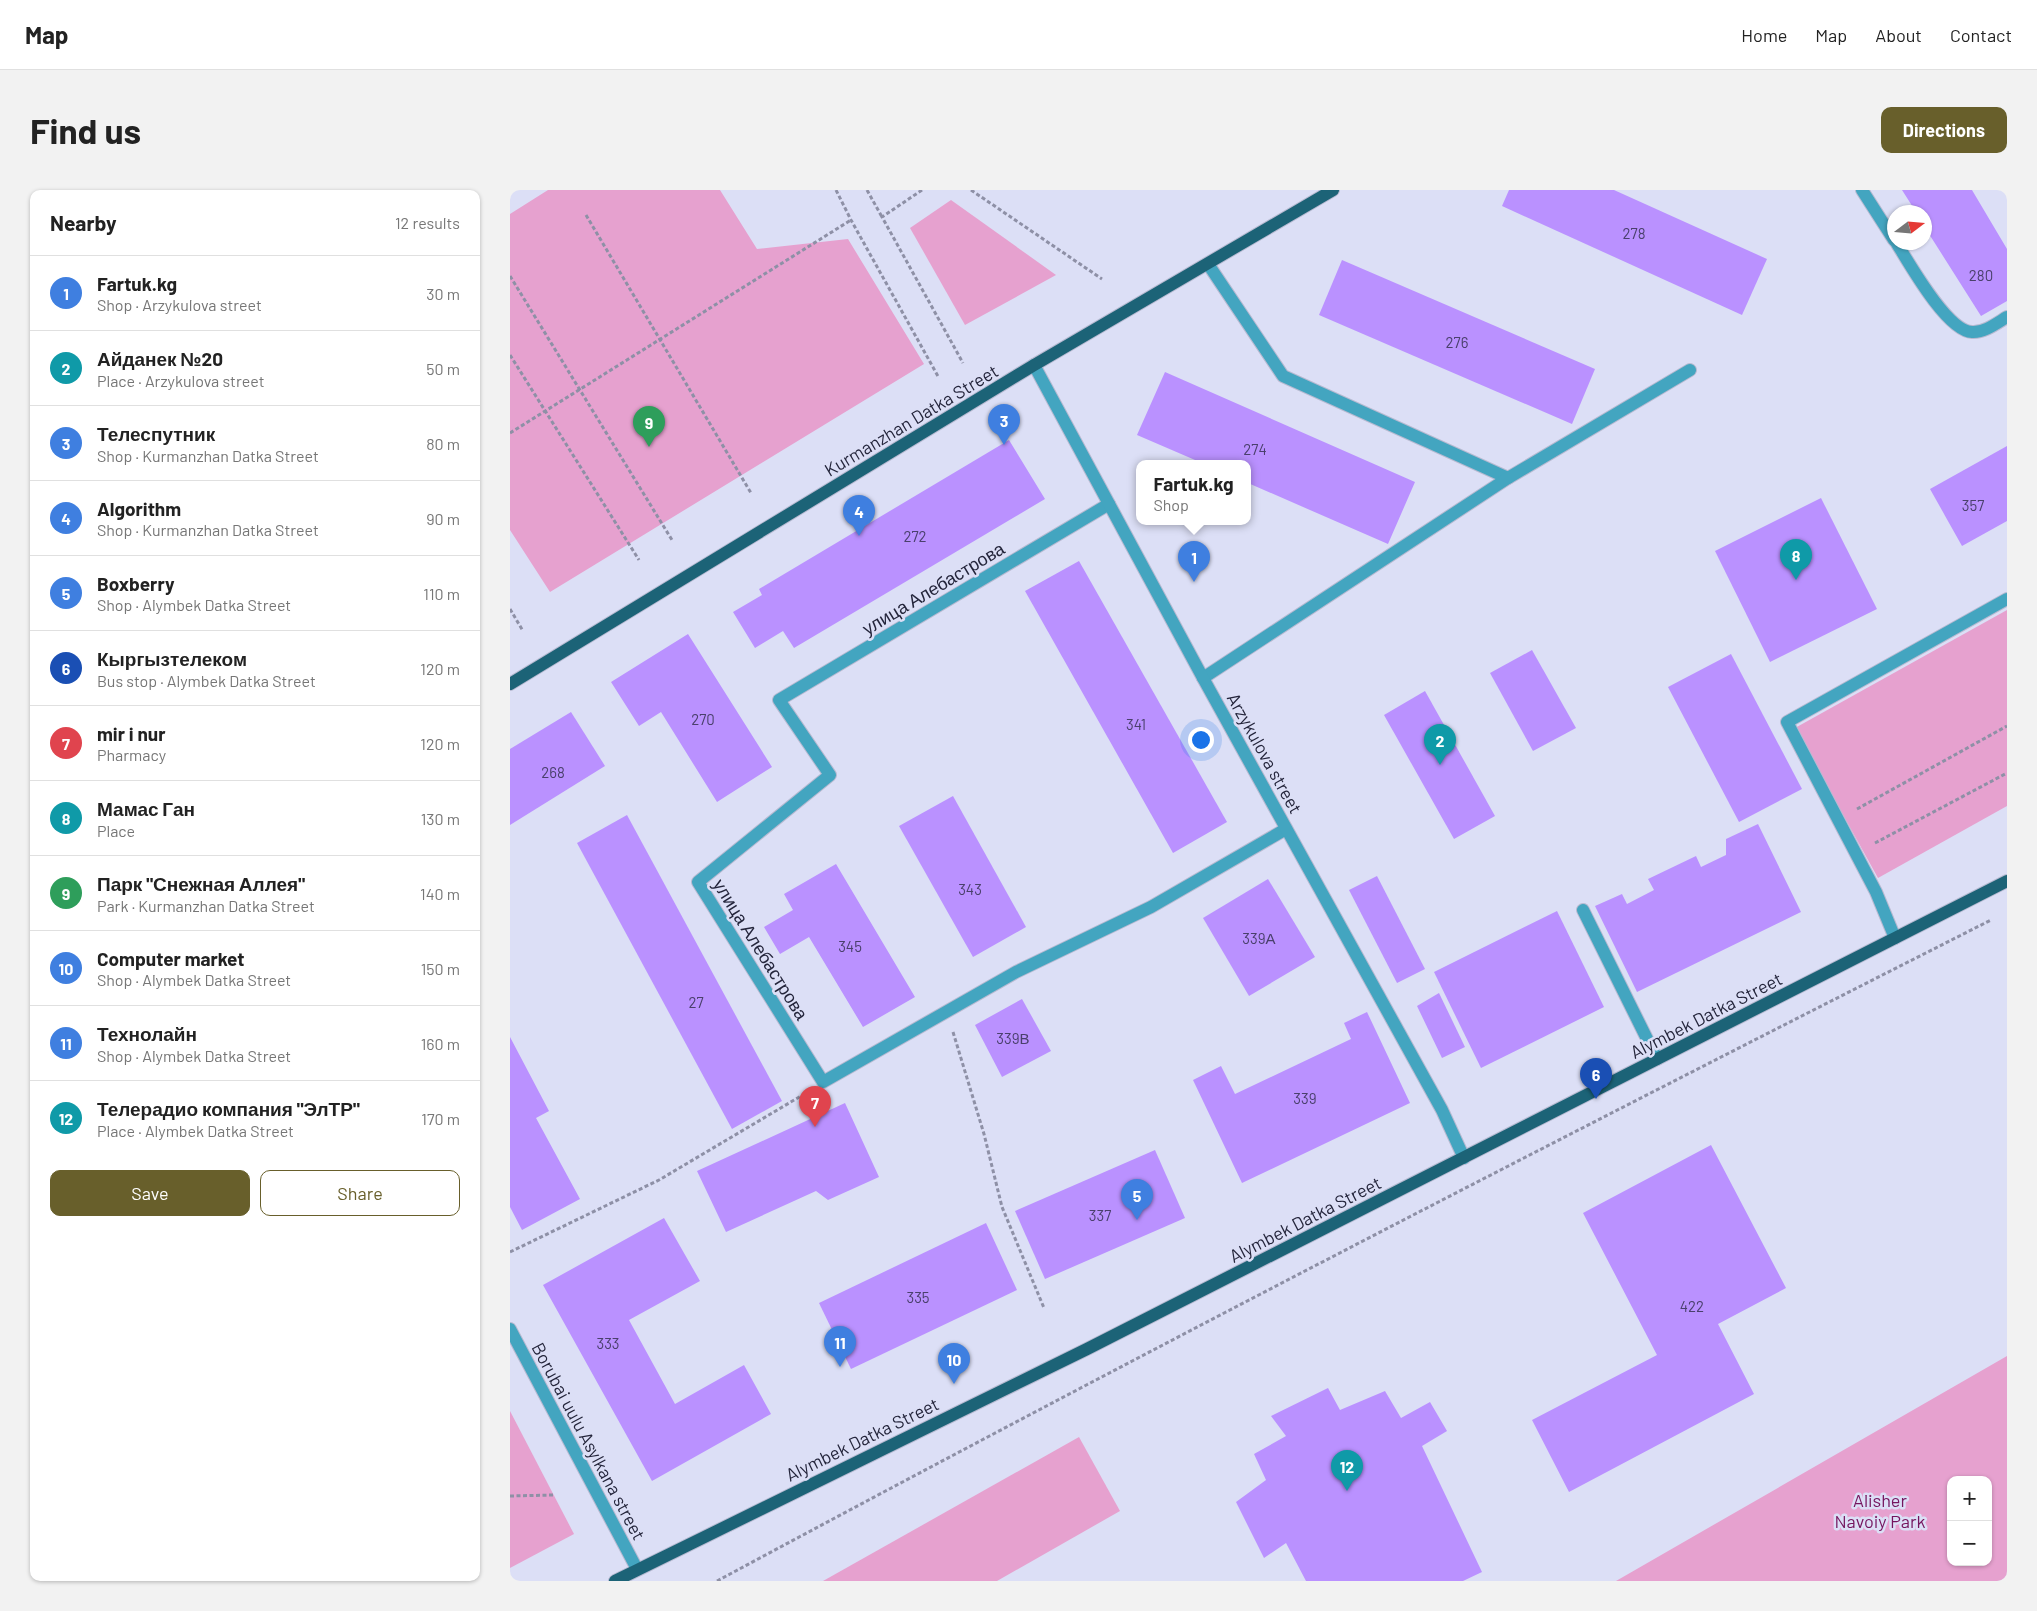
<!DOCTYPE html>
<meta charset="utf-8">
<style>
:root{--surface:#fff;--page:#f2f2f2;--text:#222;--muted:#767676;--line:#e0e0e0;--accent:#685f2b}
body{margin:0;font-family:Barlow,sans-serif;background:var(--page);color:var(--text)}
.controls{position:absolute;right:15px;bottom:15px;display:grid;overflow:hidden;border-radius:10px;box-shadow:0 1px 4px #0004}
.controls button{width:45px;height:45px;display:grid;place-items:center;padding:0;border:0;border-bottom:1px solid var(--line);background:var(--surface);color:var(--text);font:25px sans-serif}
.compass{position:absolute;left:1377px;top:15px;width:45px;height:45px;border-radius:50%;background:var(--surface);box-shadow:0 1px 4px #0004;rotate:74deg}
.you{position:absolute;left:690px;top:549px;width:18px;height:18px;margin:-12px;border:4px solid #fff;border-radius:50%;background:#1a73e8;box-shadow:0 0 0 8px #1a73e833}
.badge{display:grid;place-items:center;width:32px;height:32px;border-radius:50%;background:var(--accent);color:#fff;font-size:16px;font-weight:700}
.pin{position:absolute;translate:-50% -41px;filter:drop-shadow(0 1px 2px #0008)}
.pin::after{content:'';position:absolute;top:26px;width:18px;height:15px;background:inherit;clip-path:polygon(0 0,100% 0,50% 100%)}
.popup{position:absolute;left:626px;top:270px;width:115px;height:65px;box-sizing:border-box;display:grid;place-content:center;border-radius:10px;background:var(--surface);filter:drop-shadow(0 1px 4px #0005);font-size:16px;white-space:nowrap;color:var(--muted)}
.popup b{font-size:19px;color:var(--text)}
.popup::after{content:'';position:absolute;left:50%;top:100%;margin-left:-10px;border:10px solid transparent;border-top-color:var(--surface)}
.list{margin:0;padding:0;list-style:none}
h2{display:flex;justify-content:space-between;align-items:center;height:65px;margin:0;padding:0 20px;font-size:21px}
h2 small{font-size:16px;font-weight:400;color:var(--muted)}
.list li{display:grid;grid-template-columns:32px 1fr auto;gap:15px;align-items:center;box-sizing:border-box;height:75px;padding:0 20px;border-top:1px solid var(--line)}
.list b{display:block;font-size:19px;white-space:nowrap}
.list p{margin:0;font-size:16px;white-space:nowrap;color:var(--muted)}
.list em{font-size:16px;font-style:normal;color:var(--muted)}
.actions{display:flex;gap:10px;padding:15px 20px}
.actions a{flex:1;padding:11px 0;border:1px solid var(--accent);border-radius:10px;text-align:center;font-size:18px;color:var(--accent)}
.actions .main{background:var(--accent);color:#fff}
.map{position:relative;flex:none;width:1497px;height:1391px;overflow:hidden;border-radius:10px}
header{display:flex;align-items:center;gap:30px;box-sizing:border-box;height:70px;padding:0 25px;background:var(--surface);border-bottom:1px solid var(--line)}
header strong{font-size:24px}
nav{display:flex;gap:28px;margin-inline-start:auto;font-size:18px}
.intro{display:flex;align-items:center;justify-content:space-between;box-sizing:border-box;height:120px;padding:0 30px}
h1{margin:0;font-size:35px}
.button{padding:12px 22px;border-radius:10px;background:var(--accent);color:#fff;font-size:18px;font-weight:700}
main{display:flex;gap:30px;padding:0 30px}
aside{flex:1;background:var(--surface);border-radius:10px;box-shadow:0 1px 4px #0004}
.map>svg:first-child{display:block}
.green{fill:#e6a1cf;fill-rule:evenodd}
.building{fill:#ba91ff}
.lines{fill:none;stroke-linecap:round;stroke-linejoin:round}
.lane-casing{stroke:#b7bad1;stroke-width:14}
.street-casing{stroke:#b7bad1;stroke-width:14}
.primary-casing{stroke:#b7bad1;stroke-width:14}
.path{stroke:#8e90a6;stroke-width:3;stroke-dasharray:4 2.5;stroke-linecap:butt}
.lane{stroke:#43a5c0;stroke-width:12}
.street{stroke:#43a5c0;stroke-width:12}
.primary{stroke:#1c6377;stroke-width:12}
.labels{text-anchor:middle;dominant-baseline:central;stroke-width:5;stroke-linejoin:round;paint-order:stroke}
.number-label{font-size:15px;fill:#4a406c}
.street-label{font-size:18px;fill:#24253b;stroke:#dcdff6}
.park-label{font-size:18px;fill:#75145e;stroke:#dcdff6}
</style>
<header>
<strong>Map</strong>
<nav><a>Home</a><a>Map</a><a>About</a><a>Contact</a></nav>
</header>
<div class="intro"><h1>Find us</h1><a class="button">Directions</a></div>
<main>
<aside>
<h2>Nearby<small>12 results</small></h2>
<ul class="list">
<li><span class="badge" style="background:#3f7fe0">1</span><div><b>Fartuk.kg</b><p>Shop · Arzykulova street</p></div><em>30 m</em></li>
<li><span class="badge" style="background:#0f9aa8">2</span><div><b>Айданек №20</b><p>Place · Arzykulova street</p></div><em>50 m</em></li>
<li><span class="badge" style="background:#3f7fe0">3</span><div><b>Телеспутник</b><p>Shop · Kurmanzhan Datka Street</p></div><em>80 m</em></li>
<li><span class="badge" style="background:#3f7fe0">4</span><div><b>Algorithm</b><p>Shop · Kurmanzhan Datka Street</p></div><em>90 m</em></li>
<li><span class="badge" style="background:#3f7fe0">5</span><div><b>Boxberry</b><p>Shop · Alymbek Datka Street</p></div><em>110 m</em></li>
<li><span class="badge" style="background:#1a4fb4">6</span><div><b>Кыргызтелеком</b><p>Bus stop · Alymbek Datka Street</p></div><em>120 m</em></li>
<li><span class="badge" style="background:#e0444e">7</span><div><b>mir i nur</b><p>Pharmacy</p></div><em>120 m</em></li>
<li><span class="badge" style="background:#0f9aa8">8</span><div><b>Мамас Ган</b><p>Place</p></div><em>130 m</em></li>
<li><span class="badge" style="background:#2e9e5b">9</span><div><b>Парк &quot;Снежная Аллея&quot;</b><p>Park · Kurmanzhan Datka Street</p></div><em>140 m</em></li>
<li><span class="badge" style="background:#3f7fe0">10</span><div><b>Computer market</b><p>Shop · Alymbek Datka Street</p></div><em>150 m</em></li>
<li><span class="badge" style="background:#3f7fe0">11</span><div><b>Технолайн</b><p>Shop · Alymbek Datka Street</p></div><em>160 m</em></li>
<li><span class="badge" style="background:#0f9aa8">12</span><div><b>Телерадио компания &quot;ЭлТР&quot;</b><p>Place · Alymbek Datka Street</p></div><em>170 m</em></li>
</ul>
<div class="actions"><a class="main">Save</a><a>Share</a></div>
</aside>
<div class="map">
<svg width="1497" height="1391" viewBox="0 0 1497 1391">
<rect width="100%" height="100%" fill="#dcdff6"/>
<!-- green -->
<g class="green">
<polygon points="38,0 210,0 247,59 338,49 414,174 40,402 0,340 0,24"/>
<polygon points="441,10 546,85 455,135 400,38"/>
<polygon points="1497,420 1497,616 1368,688 1285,538"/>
<path d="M 1497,1166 L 1497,1391 L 1106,1391 ZM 1441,1290 L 1478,1290 L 1478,1372 L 1441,1372 Z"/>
<polygon points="0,1221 64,1344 0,1378"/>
<polygon points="569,1247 610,1321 487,1391 313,1391"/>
</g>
<!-- building -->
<g class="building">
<polygon points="999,0 1104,0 1257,69 1232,125 992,16"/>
<polygon points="1392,0 1462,0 1497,59 1497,111 1471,126 1414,36 1414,22 1406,22"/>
<polygon points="832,70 1085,179 1062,234 809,125"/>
<polygon points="655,182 905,292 878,354 738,293 738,273 692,273 627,245"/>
<polygon points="499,250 535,309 284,458 273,441 245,458 223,422 252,405 249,399"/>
<polygon points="1497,256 1497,331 1452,356 1420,299"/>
<polygon points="1311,308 1367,419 1260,472 1205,361"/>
<polygon points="569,371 717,632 663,663 515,401"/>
<polygon points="178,444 262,577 207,612 151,522 129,536 101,492"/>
<polygon points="1022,460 1066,538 1023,561 980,483"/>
<polygon points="1221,464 1292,599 1229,632 1158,497"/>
<polygon points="915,501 985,626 944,649 874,525"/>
<polygon points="61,522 95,576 0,635 0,559"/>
<polygon points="443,606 516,737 463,767 389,636"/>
<polygon points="117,625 272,911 222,939 67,653"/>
<polygon points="1248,634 1291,722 1127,802 1085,716 1112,704 1117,714 1144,700 1138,689 1186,666 1191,677 1216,665 1216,649"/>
<polygon points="326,674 405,807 353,837 299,747 270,764 254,737 283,720 274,704"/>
<polygon points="867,686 915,779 887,793 839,700"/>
<polygon points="758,689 805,767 739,806 693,728"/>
<polygon points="1047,721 1094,817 971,878 924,782"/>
<polygon points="929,803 955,857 932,868 907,816"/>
<polygon points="512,809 541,861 492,887 465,835"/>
<polygon points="857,822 900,913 732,993 683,890 711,876 725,904 841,849 834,833"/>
<polygon points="0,847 39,921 26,928 70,1009 12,1040 0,1017"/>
<polygon points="335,913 369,987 318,1010 306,1001 216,1042 187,981"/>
<polygon points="1201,955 1276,1098 1208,1134 1244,1204 1059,1302 1022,1230 1147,1165 1073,1023"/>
<polygon points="645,960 675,1028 535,1089 505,1021"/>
<polygon points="154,1028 190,1091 119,1130 165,1214 234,1175 261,1224 142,1291 33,1095"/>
<polygon points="476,1033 507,1100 341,1179 309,1113"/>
<polygon points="818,1198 830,1220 875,1201 891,1228 920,1212 937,1241 912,1256 972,1382 953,1391 796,1391 776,1353 754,1368 726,1312 756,1290 744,1264 776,1246 761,1226"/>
</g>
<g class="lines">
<defs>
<g id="lane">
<polyline points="1352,0 1384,50"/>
<path d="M 1386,52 C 1399,73 1437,141 1462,142 C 1474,143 1487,133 1497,127"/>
<polyline points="698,74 773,186 998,288"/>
<polyline points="599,314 269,510 320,585 188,692 313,892 506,782 641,717 776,639"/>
<polyline points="693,488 998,288 1180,180"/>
<polyline points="1385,748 1366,702 1277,532 1497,409"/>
</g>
<g id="street">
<polyline points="524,175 693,488 932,920 954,968"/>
<polyline points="1073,720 1147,869"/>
<polyline points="0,1139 127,1379"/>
</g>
<g id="primary">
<polyline points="0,494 524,175 823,0"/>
<polyline points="105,1391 577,1159 1497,691"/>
</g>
</defs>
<!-- lane casing -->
<use href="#lane" class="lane-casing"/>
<!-- street casing -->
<use href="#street" class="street-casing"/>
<!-- primary casing -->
<use href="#primary" class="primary-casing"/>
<!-- path -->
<g class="path">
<polyline points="326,0 341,30 429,188"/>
<polyline points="357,0 372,27"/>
<polyline points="412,0 372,27 453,173"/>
<polyline points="461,0 592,89"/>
<polyline points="76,25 241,303"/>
<polyline points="0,86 162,350"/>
<polyline points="0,165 129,370"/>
<polyline points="0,243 341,30"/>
<polyline points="0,419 13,441"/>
<polyline points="1347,619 1497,536"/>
<polyline points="1365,653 1497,583"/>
<polyline points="443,842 474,944 492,1017 534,1118"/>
<polyline points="0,1062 149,990 296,903"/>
<polyline points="0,1306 44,1305"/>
<path d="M 207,1391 C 628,1165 1054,946 1481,730"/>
</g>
<!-- lane -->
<use href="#lane" class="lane"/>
<!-- street -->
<use href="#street" class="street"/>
<!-- primary -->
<use href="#primary" class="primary"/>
</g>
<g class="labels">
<!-- number labels -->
<g class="number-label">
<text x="1124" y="43">278</text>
<text x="1471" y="85">280</text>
<text x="947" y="152">276</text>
<text x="745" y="259">274</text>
<text x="1463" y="315">357</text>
<text x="405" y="346">272</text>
<text x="193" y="529">270</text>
<text x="626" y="534">341</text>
<text x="43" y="582">268</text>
<text x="460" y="699">343</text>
<text x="749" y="748">339А</text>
<text x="340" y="756">345</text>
<text x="186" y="812">27</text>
<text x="503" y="848">339В</text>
<text x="795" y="908">339</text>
<text x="590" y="1025">337</text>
<text x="408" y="1107">335</text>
<text x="1182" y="1116">422</text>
<text x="98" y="1153">333</text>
</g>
<!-- street labels -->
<g class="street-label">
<text transform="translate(401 230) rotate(-31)">Kurmanzhan Datka Street</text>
<text transform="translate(423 398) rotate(-31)">улица Алебастрова</text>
<text transform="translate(755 563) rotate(61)">Arzykulova street</text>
<text transform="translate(251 759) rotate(58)">улица Алебастрова</text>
<text transform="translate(1196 825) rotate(-27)">Alymbek Datka Street</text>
<text transform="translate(795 1029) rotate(-27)">Alymbek Datka Street</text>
<text transform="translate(352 1249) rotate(-26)">Alymbek Datka Street</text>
<text transform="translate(79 1251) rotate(62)">Borubai uulu Asylkana street</text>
</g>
<!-- park labels -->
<g class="park-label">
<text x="1370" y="1310">Alisher<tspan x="1370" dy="21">Navoiy Park</tspan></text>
</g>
</g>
</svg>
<div class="controls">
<button>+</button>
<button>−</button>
</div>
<svg class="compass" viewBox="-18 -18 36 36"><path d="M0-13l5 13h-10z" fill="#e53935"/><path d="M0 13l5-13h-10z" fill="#767676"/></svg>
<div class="you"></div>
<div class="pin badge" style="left:684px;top:392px;background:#3f7fe0">1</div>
<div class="popup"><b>Fartuk.kg</b>Shop</div>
<div class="pin badge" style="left:930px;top:575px;background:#0f9aa8">2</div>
<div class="pin badge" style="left:494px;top:255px;background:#3f7fe0">3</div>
<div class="pin badge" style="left:349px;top:346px;background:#3f7fe0">4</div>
<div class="pin badge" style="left:627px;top:1030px;background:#3f7fe0">5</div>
<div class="pin badge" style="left:1086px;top:909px;background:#1a4fb4">6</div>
<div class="pin badge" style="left:305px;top:937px;background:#e0444e">7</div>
<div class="pin badge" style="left:1286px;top:390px;background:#0f9aa8">8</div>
<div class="pin badge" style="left:139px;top:257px;background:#2e9e5b">9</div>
<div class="pin badge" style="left:444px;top:1194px;background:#3f7fe0">10</div>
<div class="pin badge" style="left:330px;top:1177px;background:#3f7fe0">11</div>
<div class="pin badge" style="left:837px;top:1301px;background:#0f9aa8">12</div>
</div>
</main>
